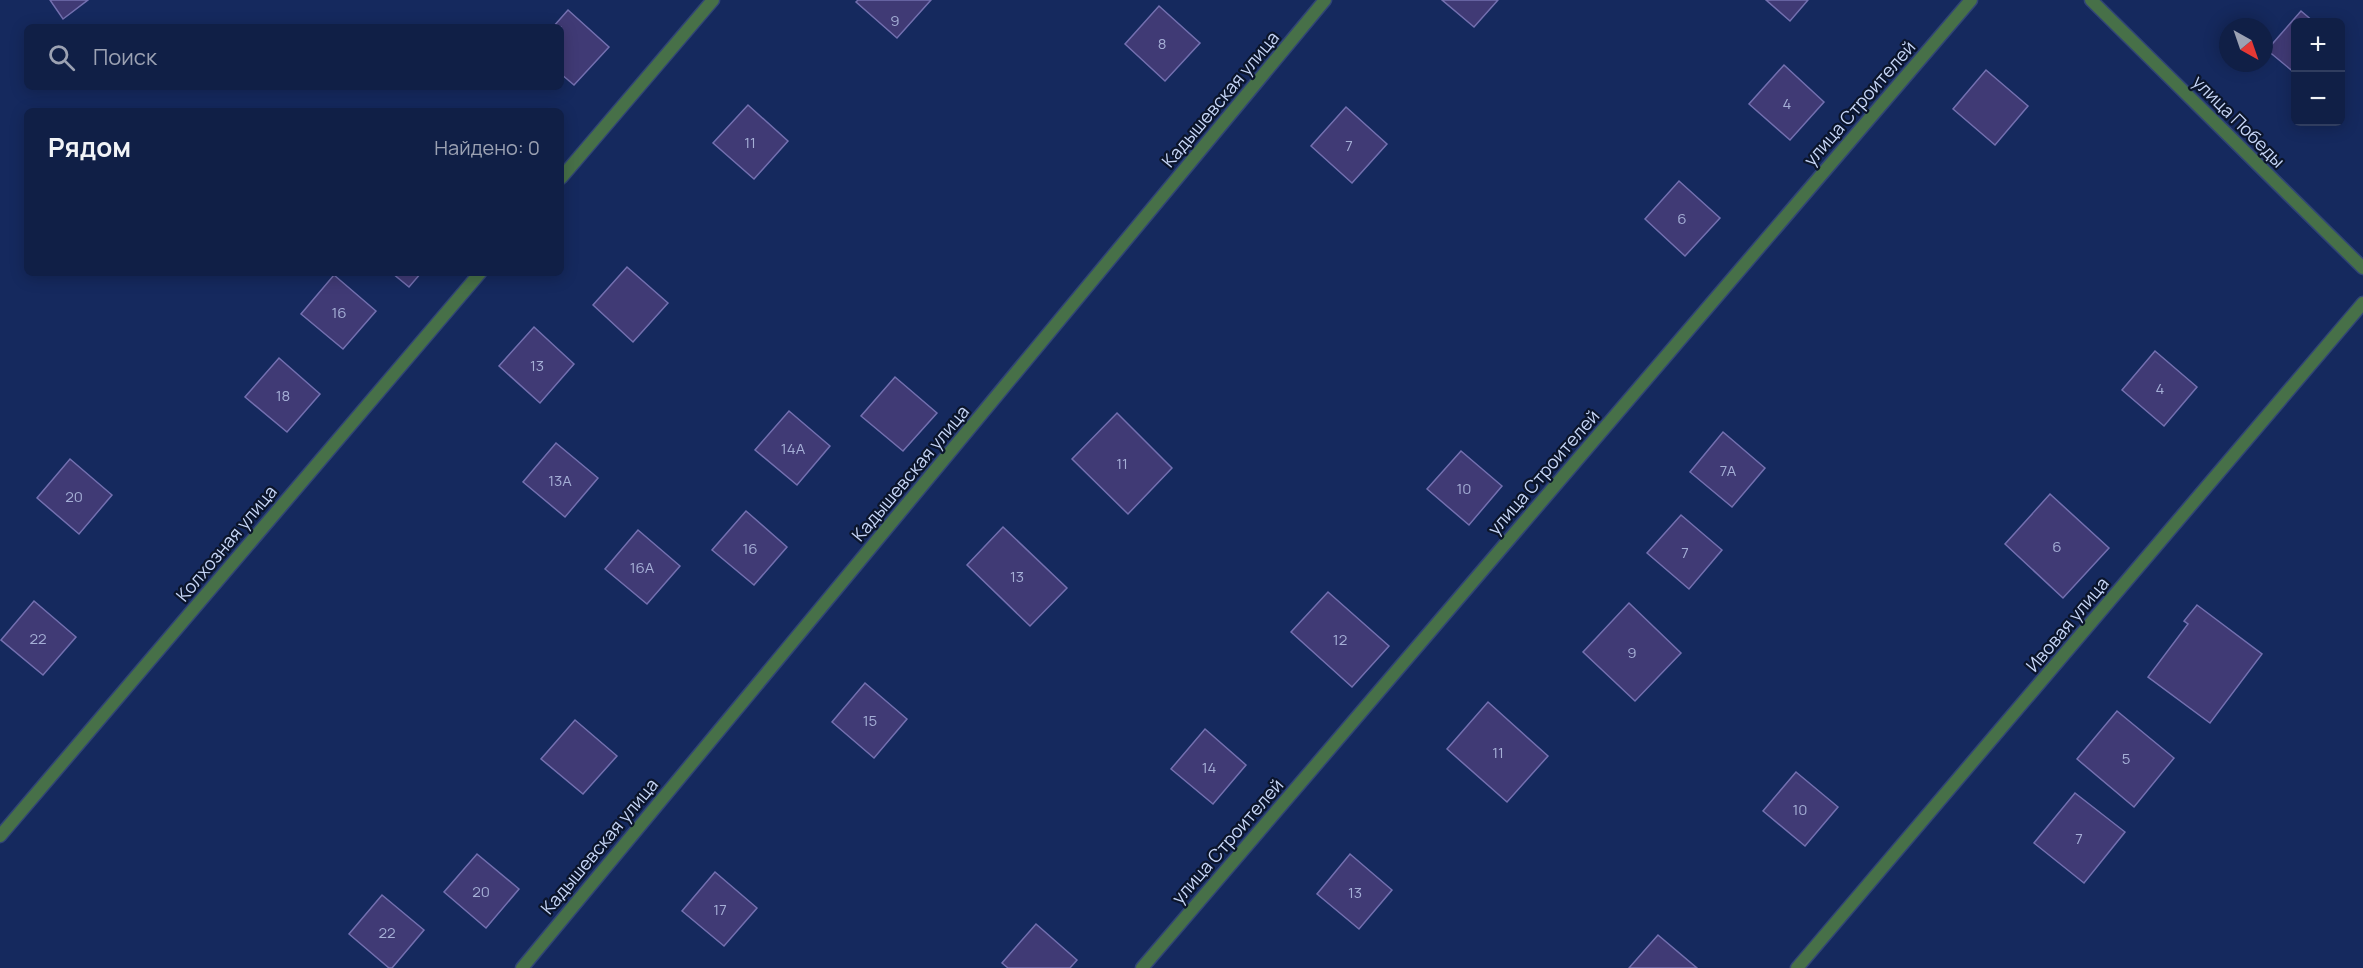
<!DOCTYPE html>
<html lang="ru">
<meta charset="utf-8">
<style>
:root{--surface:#101f46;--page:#1e2c51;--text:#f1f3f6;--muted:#9ca2b3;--line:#303d5f}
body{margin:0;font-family:Manrope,sans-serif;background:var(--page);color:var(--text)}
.controls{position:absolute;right:18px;top:18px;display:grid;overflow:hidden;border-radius:9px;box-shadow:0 3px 15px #0003}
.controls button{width:54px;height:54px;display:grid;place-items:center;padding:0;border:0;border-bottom:2px solid var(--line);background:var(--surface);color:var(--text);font:30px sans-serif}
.compass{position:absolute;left:2219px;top:18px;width:54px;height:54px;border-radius:50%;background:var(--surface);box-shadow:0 3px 15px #0003;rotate:140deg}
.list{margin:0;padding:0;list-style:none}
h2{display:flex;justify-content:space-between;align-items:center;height:78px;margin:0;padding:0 24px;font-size:26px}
h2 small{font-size:20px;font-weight:400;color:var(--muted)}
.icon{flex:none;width:33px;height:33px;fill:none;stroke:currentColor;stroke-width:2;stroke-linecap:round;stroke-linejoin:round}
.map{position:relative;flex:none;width:2363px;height:968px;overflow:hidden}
.search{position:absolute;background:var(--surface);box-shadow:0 3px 15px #0003;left:24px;top:24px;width:540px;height:66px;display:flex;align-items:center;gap:15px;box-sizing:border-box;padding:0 21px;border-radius:9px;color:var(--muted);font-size:22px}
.panel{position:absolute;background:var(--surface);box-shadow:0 3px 15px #0003;left:24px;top:108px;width:540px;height:168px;border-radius:9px}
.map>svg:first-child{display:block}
.building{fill:#403a75;stroke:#7370b0;stroke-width:1.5}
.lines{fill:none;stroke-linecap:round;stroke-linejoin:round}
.street-casing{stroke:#314576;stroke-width:15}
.street{stroke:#477048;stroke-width:12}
.labels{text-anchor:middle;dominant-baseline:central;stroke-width:4.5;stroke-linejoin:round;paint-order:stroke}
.number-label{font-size:15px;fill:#a5afd6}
.street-label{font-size:18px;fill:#c7d6f7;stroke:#0b152c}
</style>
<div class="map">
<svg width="2363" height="968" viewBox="0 0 2363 968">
<rect width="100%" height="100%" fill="#15295e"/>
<!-- building -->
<g class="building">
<polygon points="50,0 88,0 63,19"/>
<polygon points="858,0 931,0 897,38 856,2"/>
<polygon points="1442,0 1498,0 1474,27"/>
<polygon points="1766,0 1808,0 1790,21"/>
<polygon points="1159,6 1200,43 1165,81 1125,44"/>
<polygon points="568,10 609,47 574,85 561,74 561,27 553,27"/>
<polygon points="2301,11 2314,22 2296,22 2296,74 2267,50"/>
<polygon points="1784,65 1824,102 1790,140 1749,104"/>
<polygon points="1986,70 2028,106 1995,145 1953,109"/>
<polygon points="748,105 788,141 754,179 713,143"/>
<polygon points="1346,107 1387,144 1352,183 1311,146"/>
<polygon points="1679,181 1720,218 1685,256 1645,219"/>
<polygon points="627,267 668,303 633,342 593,305"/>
<polygon points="392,273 421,273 409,287"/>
<polygon points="334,275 376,311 343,349 301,314"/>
<polygon points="534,327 574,364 540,403 499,366"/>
<polygon points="2155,351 2197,387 2164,426 2122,390"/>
<polygon points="279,358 320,394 287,432 245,397"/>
<polygon points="895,377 937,413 903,451 861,416"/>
<polygon points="789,411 830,446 797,485 755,450"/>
<polygon points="1117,413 1172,468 1128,514 1072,459"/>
<polygon points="1723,432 1765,468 1732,507 1690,472"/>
<polygon points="556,443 598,478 565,517 523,482"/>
<polygon points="1461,451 1502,486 1469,525 1427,489"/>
<polygon points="70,459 112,495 79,534 37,498"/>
<polygon points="2050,494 2109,548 2063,598 2005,544"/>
<polygon points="746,511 787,547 754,585 712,550"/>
<polygon points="1681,515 1722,550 1689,589 1647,553"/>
<polygon points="1003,527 1067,588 1030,626 967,565"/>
<polygon points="638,530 680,566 647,604 605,569"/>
<polygon points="1328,592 1389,646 1352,687 1291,632"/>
<polygon points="34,601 76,637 43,675 1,640"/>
<polygon points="1629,603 1681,653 1635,701 1583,652"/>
<polygon points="2197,605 2262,654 2210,723 2148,677 2188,624 2184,621"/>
<polygon points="865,683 907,719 874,758 832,722"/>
<polygon points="1488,702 1548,756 1507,802 1447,749"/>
<polygon points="2117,711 2174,758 2134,807 2077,759"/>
<polygon points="575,720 617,756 583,794 541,759"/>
<polygon points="1205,729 1246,765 1213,804 1171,769"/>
<polygon points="1796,772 1838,807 1805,846 1763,811"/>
<polygon points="2075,793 2125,832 2084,883 2034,843"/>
<polygon points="477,854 519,889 486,928 444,892"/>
<polygon points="1350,854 1392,890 1359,929 1317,894"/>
<polygon points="715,872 757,908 724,946 682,911"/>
<polygon points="382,895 424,930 392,968 389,968 349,934"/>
<polygon points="1036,924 1077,960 1070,968 1008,968 1002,963"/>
<polygon points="1658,935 1697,968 1629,968"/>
</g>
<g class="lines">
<defs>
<g id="street">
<polyline points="2091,0 2363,268"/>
<polyline points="561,178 713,0"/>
<polyline points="0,836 480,273"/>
<polyline points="522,968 1325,0"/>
<polyline points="1142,968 1971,0"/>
<polyline points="1797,968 2363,303"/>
</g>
</defs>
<!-- street casing -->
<use href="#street" class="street-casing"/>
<!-- street -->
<use href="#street" class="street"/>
</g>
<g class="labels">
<!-- number labels -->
<g class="number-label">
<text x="895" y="20">9</text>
<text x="1162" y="43">8</text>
<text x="1787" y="103">4</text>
<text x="750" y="142">11</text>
<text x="1349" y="145">7</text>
<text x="1682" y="218">6</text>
<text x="339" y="312">16</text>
<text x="537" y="365">13</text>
<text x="2160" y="388">4</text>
<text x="283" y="395">18</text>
<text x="793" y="448">14А</text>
<text x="1122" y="463">11</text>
<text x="1728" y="470">7А</text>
<text x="560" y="480">13А</text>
<text x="1464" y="488">10</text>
<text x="74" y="496">20</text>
<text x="2057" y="546">6</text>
<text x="750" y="548">16</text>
<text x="1685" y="552">7</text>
<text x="642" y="567">16А</text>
<text x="1017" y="576">13</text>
<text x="38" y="638">22</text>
<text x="1340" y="639">12</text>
<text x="1632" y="652">9</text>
<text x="870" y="720">15</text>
<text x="1498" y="752">11</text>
<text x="2126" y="758">5</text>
<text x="1209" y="767">14</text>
<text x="1800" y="809">10</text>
<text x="2079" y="838">7</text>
<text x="481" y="891">20</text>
<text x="1355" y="892">13</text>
<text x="720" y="909">17</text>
<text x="387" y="932">22</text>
</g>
<!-- street labels -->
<g class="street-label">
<text transform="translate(1220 99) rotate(-50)">Кадышевская улица</text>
<text transform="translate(1859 103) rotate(-49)">улица Строителей</text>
<text transform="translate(2239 121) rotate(45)">улица Победы</text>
<text transform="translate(1543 472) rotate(-49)">улица Строителей</text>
<text transform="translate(910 473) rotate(-50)">Кадышевская улица</text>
<text transform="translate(226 543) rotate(-50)">Колхозная улица</text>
<text transform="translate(2067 624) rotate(-50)">Ивовая улица</text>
<text transform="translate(1227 841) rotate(-49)">улица Строителей</text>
<text transform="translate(599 846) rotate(-50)">Кадышевская улица</text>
</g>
</g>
</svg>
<div class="controls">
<button>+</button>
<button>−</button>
</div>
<svg class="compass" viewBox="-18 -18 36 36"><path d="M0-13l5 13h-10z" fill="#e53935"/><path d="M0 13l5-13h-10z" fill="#9ca2b3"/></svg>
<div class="search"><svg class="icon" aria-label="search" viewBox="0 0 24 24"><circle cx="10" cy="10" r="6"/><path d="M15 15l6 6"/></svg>Поиск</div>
<section class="panel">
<h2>Рядом<small>Найдено: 0</small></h2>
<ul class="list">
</ul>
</section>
</div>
